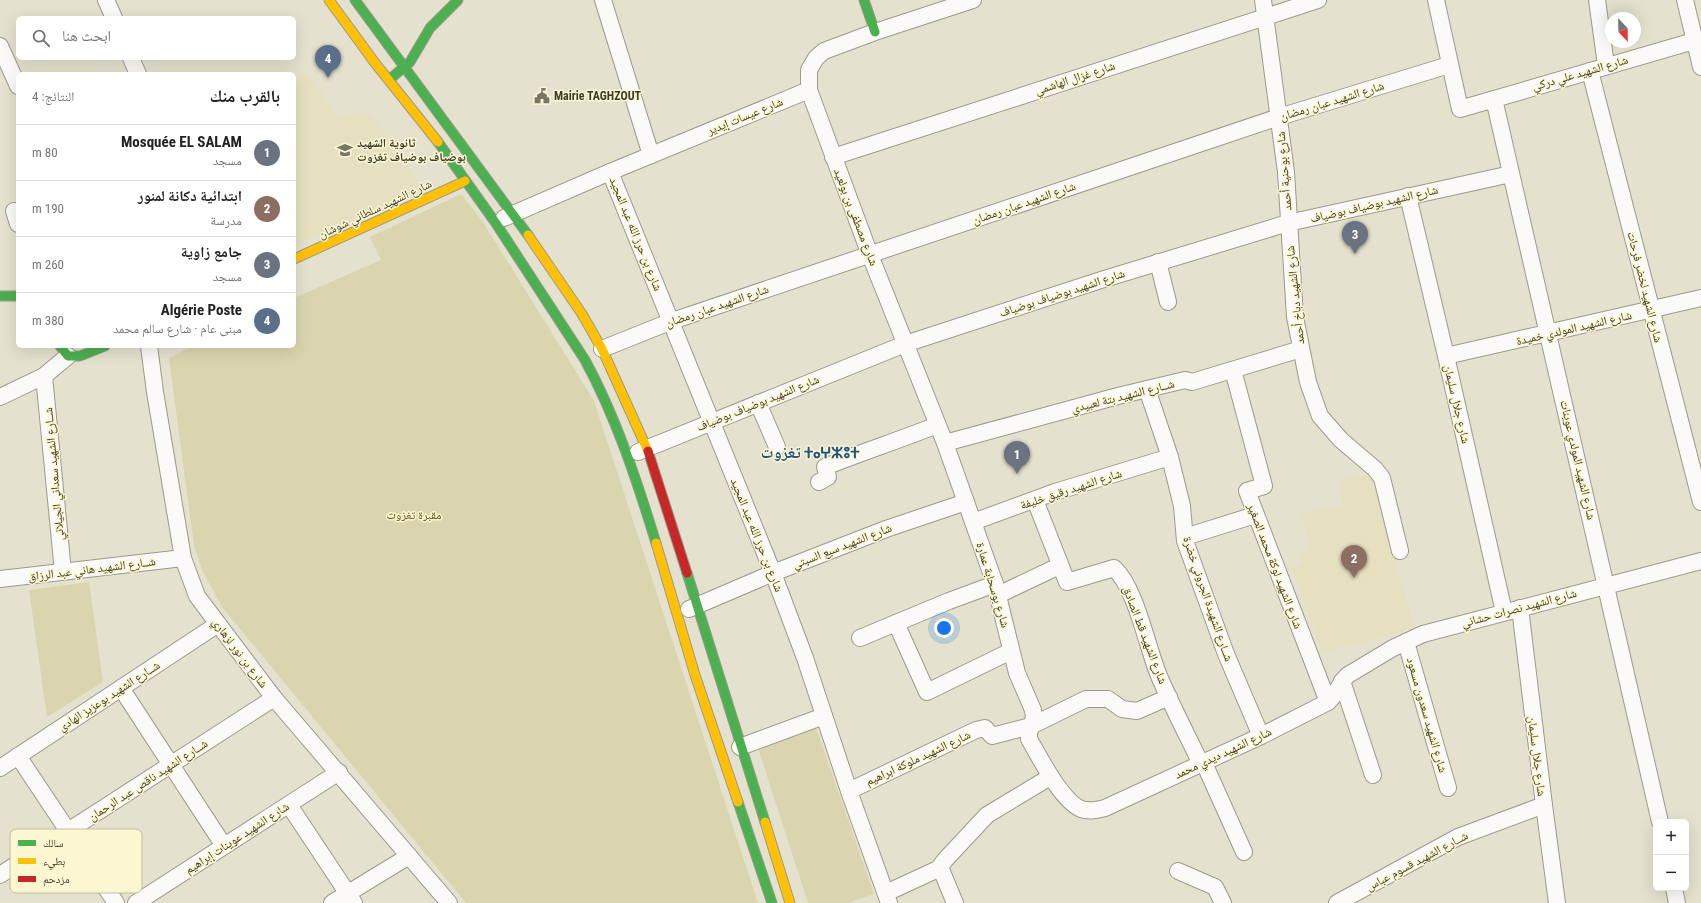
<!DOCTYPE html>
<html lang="ar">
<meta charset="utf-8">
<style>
:root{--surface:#fff;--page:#f6f6f6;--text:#222;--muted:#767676;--line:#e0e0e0;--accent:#777565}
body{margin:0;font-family:"Roboto Condensed","Noto Naskh Arabic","Noto Sans Tifinagh",sans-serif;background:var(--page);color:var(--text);direction:rtl}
.controls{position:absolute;right:12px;bottom:12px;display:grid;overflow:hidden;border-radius:6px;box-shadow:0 4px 16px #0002}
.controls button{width:36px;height:36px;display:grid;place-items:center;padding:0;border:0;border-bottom:1px solid var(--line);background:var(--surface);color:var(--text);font:20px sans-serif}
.compass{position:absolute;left:1605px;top:12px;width:36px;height:36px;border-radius:50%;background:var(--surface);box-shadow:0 4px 16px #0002;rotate:158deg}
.you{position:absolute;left:944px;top:628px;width:14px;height:14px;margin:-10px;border:3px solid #fff;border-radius:50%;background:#1a73e8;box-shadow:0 0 0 6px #1a73e833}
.badge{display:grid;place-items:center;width:26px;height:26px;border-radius:50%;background:var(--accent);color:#fff;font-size:13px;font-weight:700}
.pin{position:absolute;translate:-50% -33px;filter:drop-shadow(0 1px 2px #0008)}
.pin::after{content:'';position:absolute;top:21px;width:14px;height:12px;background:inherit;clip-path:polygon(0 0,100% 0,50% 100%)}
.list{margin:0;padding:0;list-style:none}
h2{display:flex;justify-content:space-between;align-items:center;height:52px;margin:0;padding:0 16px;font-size:17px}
h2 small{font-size:13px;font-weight:400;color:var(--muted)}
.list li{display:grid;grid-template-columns:26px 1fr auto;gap:12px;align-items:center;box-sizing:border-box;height:56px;padding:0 16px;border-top:1px solid var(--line)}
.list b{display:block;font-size:15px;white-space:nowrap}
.list p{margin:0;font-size:13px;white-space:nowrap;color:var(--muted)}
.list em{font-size:13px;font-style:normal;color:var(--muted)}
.icon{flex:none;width:22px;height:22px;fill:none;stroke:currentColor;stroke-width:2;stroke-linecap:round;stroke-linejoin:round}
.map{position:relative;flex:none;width:1701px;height:903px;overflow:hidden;direction:ltr}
.search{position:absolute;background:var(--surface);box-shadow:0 4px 16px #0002;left:16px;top:16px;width:280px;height:44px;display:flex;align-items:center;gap:10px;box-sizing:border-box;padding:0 14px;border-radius:6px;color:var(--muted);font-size:15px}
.panel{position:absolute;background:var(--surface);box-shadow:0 4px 16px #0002;left:16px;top:72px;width:280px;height:276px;border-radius:6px;direction:rtl}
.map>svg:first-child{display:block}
.built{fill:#e6e0c0}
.green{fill:#dbd5af}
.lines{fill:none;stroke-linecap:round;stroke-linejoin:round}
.street-casing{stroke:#9c9a8b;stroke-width:18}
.fast-casing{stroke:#9c9a8b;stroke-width:11}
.slow-casing{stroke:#9c9a8b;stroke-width:11}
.jam-casing{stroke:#9c9a8b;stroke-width:11}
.street{stroke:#fbfaf8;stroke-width:16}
.fast{stroke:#4caf50;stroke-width:9}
.slow{stroke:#ffc107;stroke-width:9}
.jam{stroke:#c62828;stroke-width:9}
.labels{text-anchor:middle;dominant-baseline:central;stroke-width:3;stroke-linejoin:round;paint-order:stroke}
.street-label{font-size:12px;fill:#3d3b2c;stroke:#fcf6d1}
.poi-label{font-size:12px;font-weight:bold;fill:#3d3b2c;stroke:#fcf6d1;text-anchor:start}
.park-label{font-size:12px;fill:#605619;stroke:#fcf6d1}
.district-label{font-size:16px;font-weight:bold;fill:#1f5587;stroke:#fcf6d1}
.key{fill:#fcf6d1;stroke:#c3bea0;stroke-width:1}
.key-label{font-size:11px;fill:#3d3b2c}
</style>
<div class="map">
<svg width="1701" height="903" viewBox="0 0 1701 903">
<rect width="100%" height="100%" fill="#e4e1ce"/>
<!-- built -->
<g class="built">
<polygon points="305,70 340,119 347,114 357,112 367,114 374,119 416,178 421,189 294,245 294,76"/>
<polygon points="1372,474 1414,628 1323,653 1291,567 1301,563 1298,553 1310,549 1302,513 1342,506 1340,480"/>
</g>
<!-- green -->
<g class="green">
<polygon points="461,194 483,222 594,401 758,903 466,903 222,607 202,570 194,545 169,358 193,346 294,346 294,298 381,260 370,237"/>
<polygon points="89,582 103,682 47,717 29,590"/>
<polygon points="815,725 874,894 848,903 808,903 758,748"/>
</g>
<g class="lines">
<defs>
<g id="street">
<polyline points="106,0 114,18"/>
<polyline points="603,0 651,155"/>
<polyline points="1263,0 1286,172 1295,317 1308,382 1320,416 1341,440 1375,469 1382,478 1400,551"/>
<polyline points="1436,0 1460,109 1701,39"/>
<polyline points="1597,0 1606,65"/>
<polyline points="1685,0 1701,67"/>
<polyline points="0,46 18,86"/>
<polyline points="131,58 138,74"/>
<polyline points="1590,71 1701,502"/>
<path d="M 809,90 L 870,255 L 945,443 L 995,584 L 1017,673 L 1033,710 L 1034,717 L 1029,733 L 1029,739 C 1040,758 1061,800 1081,809 C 1089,812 1097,810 1105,808 L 1261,736 L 1328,702 C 1337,695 1339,683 1348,675 L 1393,648 L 1423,634 L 1701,561"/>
<polyline points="1494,99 1660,822"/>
<polyline points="833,157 1318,0"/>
<polyline points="610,172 773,573 805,658 849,791 889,903"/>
<polyline points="1408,196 1446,356 1504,612"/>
<polyline points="14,211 18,224"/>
<polyline points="504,218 610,172 809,90 809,70 816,58 824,51 875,32 973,0"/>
<polyline points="1158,262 1168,302"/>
<polyline points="149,346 155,392 183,558 197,596 274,698 449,903"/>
<polyline points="602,349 672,321 1279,117 1449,65"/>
<polyline points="1446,356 1701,298"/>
<polyline points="1233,370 1264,486 1247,491 1328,702"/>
<polyline points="44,376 63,572"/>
<polyline points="1147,389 1170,457 1182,506 1185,541 1226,654 1261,736"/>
<polyline points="0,397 44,376 68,356"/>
<polyline points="758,403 777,447"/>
<polyline points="945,443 1118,396 1185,380 1192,382 1301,349"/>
<polyline points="638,452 905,344 1101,280 1288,223 1511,174"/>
<path d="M 819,482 L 828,477 L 825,467 C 862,452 900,440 937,425"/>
<path d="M 1035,500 L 1067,582 L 1114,568 C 1136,588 1147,647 1159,676 C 1172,706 1187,735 1201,764"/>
<polyline points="973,522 1055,492 1170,457"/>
<polyline points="1185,537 1255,515"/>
<polyline points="0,579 183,558"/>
<polyline points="998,595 1059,566"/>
<polyline points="1520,608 1544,805 1557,903"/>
<polyline points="689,609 773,573 886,529 966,502"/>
<polyline points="896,623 927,692 1011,651"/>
<polyline points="860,638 949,601 995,584"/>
<polyline points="1406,642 1448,788"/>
<polyline points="1342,681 1373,775"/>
<polyline points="121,688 224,846"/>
<polyline points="740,747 824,716"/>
<polyline points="18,756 116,903"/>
<polyline points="1204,763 1244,852"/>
<polyline points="0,768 218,624"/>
<polyline points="849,791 976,730 985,728 992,736 1031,726 1086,699 1108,699 1122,709 1137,711 1169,697"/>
<polyline points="289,805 354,903"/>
<polyline points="940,867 955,903"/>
<polyline points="1178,871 1215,887 1223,903"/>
<polyline points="0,875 274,698"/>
<polyline points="1674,888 1677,903"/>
<polyline points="886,893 938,869 945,860 987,815 1050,777"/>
<polyline points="136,903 339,772"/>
<polyline points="332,903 409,856"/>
<polyline points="1337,903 1458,837 1544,805"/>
</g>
<g id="fast">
<polyline points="355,0 528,235"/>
<polyline points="864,0 875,32"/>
<polyline points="390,79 410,62 430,28 458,0"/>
<path d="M 438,142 L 495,222 L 585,360 C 616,417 637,481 656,543"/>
<polyline points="0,296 18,296"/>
<polyline points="60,346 68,356 80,356 105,346"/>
<polyline points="687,573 765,822"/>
<polyline points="738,802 772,903"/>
</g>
<g id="slow">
<polyline points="329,0 375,63 438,142"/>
<polyline points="528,235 582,314 602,349 648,451"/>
<polyline points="294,259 465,181"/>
<polyline points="656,543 695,675 738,802"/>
<polyline points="765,822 790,903"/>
</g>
<polyline id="jam" points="648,451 687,573"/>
</defs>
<!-- street casing -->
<use href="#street" class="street-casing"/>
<!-- fast casing -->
<use href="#fast" class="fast-casing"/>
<!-- slow casing -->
<use href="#slow" class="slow-casing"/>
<!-- jam casing -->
<use href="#jam" class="jam-casing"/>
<!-- street -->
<use href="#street" class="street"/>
<!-- fast -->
<use href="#fast" class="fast"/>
<!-- slow -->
<use href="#slow" class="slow"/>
<!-- jam -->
<use href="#jam" class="jam"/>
</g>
<!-- icons -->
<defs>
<symbol id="civic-bare" viewBox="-9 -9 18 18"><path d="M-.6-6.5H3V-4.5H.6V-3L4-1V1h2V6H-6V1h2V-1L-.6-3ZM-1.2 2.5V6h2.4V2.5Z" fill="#777565" stroke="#fcf6d1" stroke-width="2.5" paint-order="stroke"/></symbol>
<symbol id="school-bare" viewBox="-9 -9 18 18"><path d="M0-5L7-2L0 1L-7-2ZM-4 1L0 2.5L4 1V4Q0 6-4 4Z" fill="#777565" stroke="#fcf6d1" stroke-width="2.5" paint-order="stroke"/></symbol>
</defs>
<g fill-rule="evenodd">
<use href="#civic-bare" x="531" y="85" width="22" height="22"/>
<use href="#school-bare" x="334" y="139" width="22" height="22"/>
</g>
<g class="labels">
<!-- street labels -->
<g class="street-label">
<text transform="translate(1580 73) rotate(-16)">شارع الشهيد علي دركي</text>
<text transform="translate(1075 78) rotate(-18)">شارع غزال الهاشمي</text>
<text transform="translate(1332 101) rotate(-17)">شارع الشهيد عبان رمضان</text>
<text transform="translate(745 116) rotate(-22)">شارع عيسات إيدير</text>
<text transform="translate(1284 171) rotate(-95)">شارع بوحنية أحمد</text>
<text transform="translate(1024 203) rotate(-19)">شارع الشهيد عبان رمضان</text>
<text transform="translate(1374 204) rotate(-13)">شارع الشهيد بوضياف بوضياف</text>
<text transform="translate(375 209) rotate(-25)">شارع الشهيد سلطاني شوشان</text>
<text transform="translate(856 217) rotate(69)">شارع مصطفى بن بولعيد</text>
<text transform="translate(636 234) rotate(68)">شارع بن حرز الله عبد المجيد</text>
<text transform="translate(1645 287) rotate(76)">شارع الشهيد لخضر فرحات</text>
<text transform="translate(1062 293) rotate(-18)">شارع الشهيد بوضياف بوضياف</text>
<text transform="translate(1295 295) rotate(-96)">شارع الشهيد دباخ أحمد</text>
<text transform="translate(717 306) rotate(-19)">شارع الشهيد عبان رمضان</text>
<text transform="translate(1574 328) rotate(-13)">شارع الشهيد المولدي خميدة</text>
<text transform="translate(1123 396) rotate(-14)">شــارع الشهيد بتة لعبيدي</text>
<text transform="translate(758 403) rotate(-22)">شارع الشهيد بوضياف بوضياف</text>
<text transform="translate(1457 404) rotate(77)">شارع جلال سليمان</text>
<text transform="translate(1578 460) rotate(77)">شارع الشهيد المولدي عوينات</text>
<text transform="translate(54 474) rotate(-95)">شــارع الشهيد سعداني الجيلاني</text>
<text transform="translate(1071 489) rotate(-18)">شارع الشهيد رقيق خليفة</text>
<text transform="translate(757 535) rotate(68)">شارع بن حرز الله عبد المجيد</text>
<text transform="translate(842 546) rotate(-21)">شارع الشهيد سبع السبتي</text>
<text transform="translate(1275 566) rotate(69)">شارع الشهيد لوكة محمد الصغير</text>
<text transform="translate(92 569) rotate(-7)">شــارع الشهيد هاني عبد الرزاق</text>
<text transform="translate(993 585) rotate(73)">شارع بوسحابة عمارة</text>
<text transform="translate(1208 599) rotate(71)">شــارع الشهيدة الجروني خضرة</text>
<text transform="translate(1519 608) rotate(-15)">شارع الشهيد نصرات حشاني</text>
<text transform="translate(1145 635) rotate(69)">شارع الشهيد قط الصادق</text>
<text transform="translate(240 653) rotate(53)">شارع بن نور لزهاري</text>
<text transform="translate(109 696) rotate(-33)">شــارع الشهيد بوعزيز الهادي</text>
<text transform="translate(1427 715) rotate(74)">شارع الشهيد سعدون مسعود</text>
<text transform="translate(1223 753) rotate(-25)">شارع الشهيد ديدي محمد</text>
<text transform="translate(1537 756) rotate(83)">شارع جلال سليمان</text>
<text transform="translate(918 758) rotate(-25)">شارع الشهيد ملوكة ابراهيم</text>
<text transform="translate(148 780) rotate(-33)">شــارع الشهيد ناقص عبد الرحمان</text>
<text transform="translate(237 838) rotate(-33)">شارع الشهيد عوينات إبراهيم</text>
<text transform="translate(1417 861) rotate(-28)">شــارع الشهيد قسوم عباس</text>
</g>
<!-- poi labels -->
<g class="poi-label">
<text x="554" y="96">Mairie TAGHZOUT</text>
<text x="357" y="143">ثانوية الشهيد<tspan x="357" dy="14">بوضياف بوضياف تغزوت</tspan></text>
</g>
<!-- park labels -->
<g class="park-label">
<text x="414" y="515">مقبرة تغزوت</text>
</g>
<!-- district labels -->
<g class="district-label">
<text x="810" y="452">تغزوت ⵜⴰⵖⵣⵓⵜ</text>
</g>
</g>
<!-- legend -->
<rect x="10" y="829" width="132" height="64" rx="6" class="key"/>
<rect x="18" y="840" width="18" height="6" fill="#4caf50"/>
<rect x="18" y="858" width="18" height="6" fill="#ffc107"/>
<rect x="18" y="876" width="18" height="6" fill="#c62828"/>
<g class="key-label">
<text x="43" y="847">سالك</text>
<text x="43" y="865">بطيء</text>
<text x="43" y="883">مزدحم</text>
</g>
</svg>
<div class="controls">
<button>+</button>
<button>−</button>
</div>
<svg class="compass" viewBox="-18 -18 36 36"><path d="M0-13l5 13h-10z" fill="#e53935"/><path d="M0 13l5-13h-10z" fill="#767676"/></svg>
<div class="you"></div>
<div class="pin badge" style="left:1017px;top:474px;background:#6b7280">1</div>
<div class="pin badge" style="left:1354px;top:578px;background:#8d6e63">2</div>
<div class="pin badge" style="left:1355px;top:254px;background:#6b7280">3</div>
<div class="pin badge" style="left:328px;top:78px;background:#5c6f8a">4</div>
<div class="search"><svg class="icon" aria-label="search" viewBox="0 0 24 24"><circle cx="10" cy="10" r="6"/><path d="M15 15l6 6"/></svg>ابحث هنا</div>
<section class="panel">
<h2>بالقرب منك<small>النتائج: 4</small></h2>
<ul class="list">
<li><span class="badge" style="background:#6b7280">1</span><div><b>Mosquée EL SALAM</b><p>مسجد</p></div><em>80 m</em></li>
<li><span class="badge" style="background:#8d6e63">2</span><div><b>ابتدائية دكانة لمنور</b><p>مدرسة</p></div><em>190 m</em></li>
<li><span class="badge" style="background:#6b7280">3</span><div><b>جامع زاوية</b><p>مسجد</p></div><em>260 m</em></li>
<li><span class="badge" style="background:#5c6f8a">4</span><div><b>Algérie Poste</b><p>مبنى عام · شارع سالم محمد</p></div><em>380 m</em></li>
</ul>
</section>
</div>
